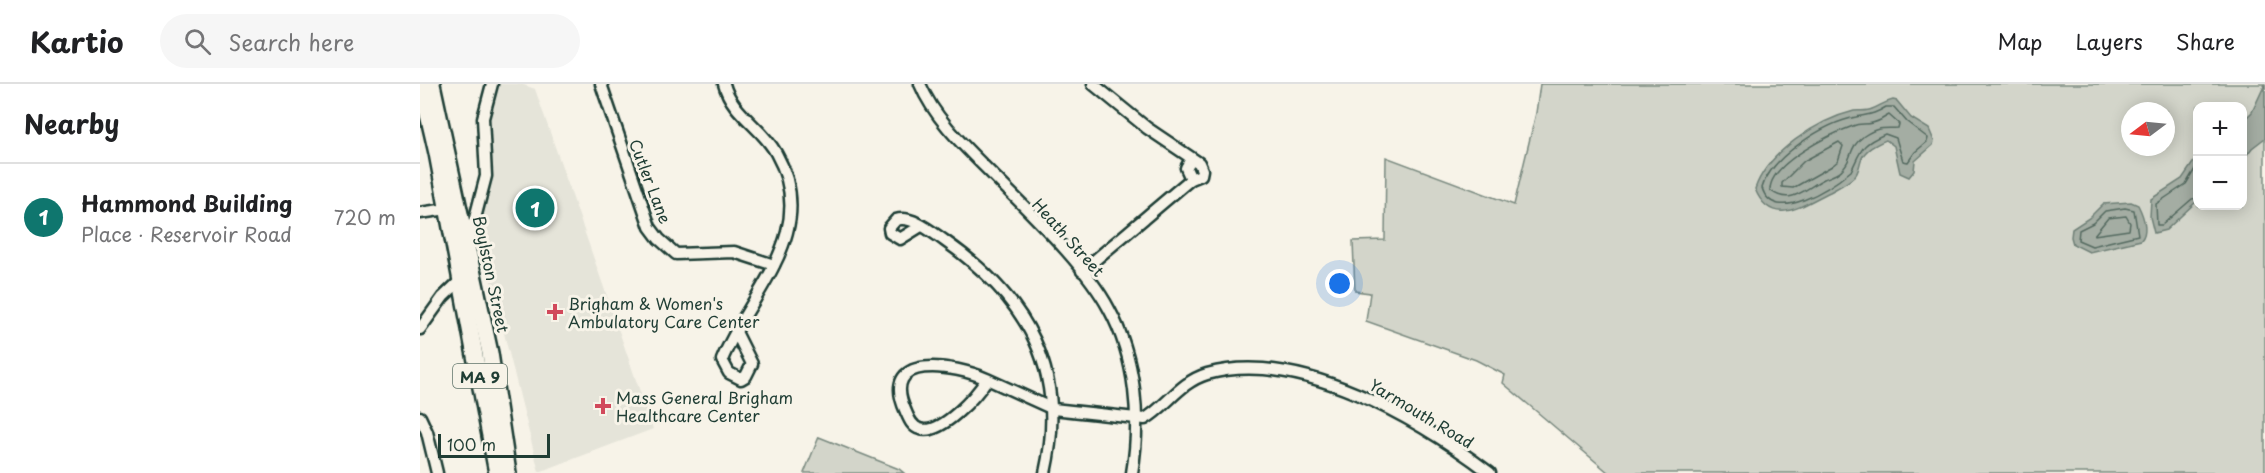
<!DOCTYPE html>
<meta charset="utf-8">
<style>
:root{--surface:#fff;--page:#f6f6f6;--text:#202124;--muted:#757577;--line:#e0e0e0;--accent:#0f766e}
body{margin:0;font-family:"Playpen Sans",sans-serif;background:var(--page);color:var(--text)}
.controls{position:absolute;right:18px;top:18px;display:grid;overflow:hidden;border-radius:12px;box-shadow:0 3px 15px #0003}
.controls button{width:54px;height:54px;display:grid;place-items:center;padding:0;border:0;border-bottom:2px solid var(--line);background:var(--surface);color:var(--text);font:30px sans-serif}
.compass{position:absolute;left:1701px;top:18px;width:54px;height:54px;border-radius:50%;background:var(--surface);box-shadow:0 3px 15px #0003;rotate:254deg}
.scale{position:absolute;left:18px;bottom:15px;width:112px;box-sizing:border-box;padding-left:6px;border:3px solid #1f3d34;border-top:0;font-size:16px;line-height:21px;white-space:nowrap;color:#1f3d34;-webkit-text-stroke:4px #f7f3e8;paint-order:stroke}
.you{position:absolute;left:920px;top:200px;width:21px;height:21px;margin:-15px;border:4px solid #fff;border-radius:50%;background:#1a73e8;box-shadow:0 0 0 9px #1a73e833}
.badge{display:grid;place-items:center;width:39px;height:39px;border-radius:50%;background:var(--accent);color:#fff;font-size:20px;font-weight:700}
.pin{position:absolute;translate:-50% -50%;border:3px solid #fff;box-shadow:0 2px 6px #0006}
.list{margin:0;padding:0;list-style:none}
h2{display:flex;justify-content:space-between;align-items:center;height:78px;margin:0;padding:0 24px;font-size:26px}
h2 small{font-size:20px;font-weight:400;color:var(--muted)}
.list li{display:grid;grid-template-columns:39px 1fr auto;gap:18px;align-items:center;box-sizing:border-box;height:108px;padding:0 24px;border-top:2px solid var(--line)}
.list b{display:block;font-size:22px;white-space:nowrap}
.list p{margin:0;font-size:20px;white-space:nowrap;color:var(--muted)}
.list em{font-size:20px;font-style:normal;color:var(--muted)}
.icon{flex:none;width:33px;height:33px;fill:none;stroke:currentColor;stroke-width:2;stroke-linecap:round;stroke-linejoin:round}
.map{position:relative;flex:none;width:1845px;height:389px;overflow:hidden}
header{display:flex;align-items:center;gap:36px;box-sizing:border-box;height:84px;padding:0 30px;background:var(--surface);border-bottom:2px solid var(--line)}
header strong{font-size:28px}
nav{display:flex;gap:33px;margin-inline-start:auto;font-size:21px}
.search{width:420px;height:54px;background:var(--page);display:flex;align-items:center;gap:15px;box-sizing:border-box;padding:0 21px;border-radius:33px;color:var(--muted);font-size:22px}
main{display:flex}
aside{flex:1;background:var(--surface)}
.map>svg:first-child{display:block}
.built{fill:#e5e4d9}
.green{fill:#d3d5ca;stroke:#79897f;stroke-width:1.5;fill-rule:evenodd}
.water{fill:#a4ada3;stroke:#6f8077;stroke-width:1.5}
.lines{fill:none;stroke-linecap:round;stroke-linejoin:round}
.shore{stroke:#546a60;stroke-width:1.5}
.minor-casing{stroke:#1f3d34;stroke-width:15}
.highway-casing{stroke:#1f3d34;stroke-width:20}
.minor{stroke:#f7f3e8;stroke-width:10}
.highway{stroke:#f7f3e8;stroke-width:15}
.poi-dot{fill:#d1495b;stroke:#f7f3e8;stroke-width:2}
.labels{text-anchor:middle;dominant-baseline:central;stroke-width:6;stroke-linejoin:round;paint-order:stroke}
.shield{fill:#f7f3e8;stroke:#60746a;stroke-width:1.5}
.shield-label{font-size:15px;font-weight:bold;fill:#1f3d34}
.street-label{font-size:16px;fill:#1f3d34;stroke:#f7f3e8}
.poi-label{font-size:16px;fill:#1f3d34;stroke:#f7f3e8;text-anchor:start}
</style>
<header>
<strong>Kartio</strong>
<div class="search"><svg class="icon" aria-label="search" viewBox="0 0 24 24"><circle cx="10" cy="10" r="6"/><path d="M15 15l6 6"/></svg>Search here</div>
<nav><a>Map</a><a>Layers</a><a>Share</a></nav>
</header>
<main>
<aside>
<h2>Nearby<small></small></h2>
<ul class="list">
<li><span class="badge">1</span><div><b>Hammond Building</b><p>Place · Reservoir Road</p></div><em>720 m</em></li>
</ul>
</aside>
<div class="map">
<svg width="1845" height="389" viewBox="0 0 1845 389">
<rect width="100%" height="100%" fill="#f7f3e8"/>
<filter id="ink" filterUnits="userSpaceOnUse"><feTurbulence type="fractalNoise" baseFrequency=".0167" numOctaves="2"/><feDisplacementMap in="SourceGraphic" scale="12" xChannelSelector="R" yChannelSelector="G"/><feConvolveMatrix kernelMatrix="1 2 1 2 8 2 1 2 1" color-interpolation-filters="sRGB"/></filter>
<g filter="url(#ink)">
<!-- built -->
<polygon class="built" points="78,0 101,0 115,5 233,345 119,388 59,150 71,95 68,35"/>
<!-- green -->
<g class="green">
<path d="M 1120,0 L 1845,0 L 1845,389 L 1189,389 L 1083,299 L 1085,291 L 1056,276 L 946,237 L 950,209 L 935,207 L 933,157 L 965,156 L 966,73 L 1094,121 L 1116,29 ZM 1778,22 L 1822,22 L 1822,122 L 1778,122 ZM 1710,27 L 1746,27 L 1746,63 L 1710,63 Z"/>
<polygon points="399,353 479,385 484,389 384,389"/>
</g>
<!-- water -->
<g class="water">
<polygon points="1845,0 1845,54 1832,64 1823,76 1823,37 1832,28"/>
<path d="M 1473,16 L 1477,17 L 1491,34 L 1509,45 L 1514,57 L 1513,61 L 1495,77 L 1494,87 L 1489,93 L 1480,89 L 1474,62 L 1466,56 C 1457,60 1445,65 1441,76 C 1439,82 1439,88 1434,93 C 1426,100 1419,103 1410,108 C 1384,120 1352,146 1335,105 C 1347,69 1397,36 1434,27 C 1439,26 1446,28 1452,25 C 1460,22 1464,18 1473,16 Z"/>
<polygon points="1777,73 1777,117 1746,146 1734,149 1730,133 1731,115 1762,95"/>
<path d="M 1711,118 L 1718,121 C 1723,131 1729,147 1721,156 L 1669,168 L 1653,160 L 1651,153 L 1652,145 L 1669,134 L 1683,120 Z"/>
</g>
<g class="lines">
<!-- shore -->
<g class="shore">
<path d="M 1466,23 L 1474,23 L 1487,38 L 1508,54 L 1507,58 L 1495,68 L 1488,78 L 1483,77 L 1476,54 L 1465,50 C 1440,61 1442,65 1431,87 C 1413,102 1354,143 1342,104 C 1351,73 1404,39 1436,33 C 1450,30 1453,31 1466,23 Z"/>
<path d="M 1469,31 L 1479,40 L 1478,44 C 1464,45 1459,42 1444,52 C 1428,64 1433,73 1424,83 C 1419,90 1412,92 1404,95 C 1386,104 1370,123 1350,106 C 1350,79 1411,50 1433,42 C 1440,39 1446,41 1452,39 C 1459,38 1463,34 1469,31 Z"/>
<polygon points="1419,58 1423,62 1418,77 1412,82 1373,104 1362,103 1362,99 1384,77"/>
<polyline points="1778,80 1766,100 1736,120 1737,141 1742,141 1772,115 1778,114"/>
<polygon points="1705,124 1714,126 1718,151 1672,162 1658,156 1659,146 1673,139 1685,127"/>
<polygon points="1706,132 1710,139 1709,146 1674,151 1688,134"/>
</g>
<defs>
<g id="minor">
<polyline points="181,0 230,143 239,155 256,170 314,168 354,181"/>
<path d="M 304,0 C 312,30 342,43 356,69 C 401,149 330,207 302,276 L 309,289 L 321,295 L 326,292 L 332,280 L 316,248"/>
<path d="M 500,0 C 514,34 545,63 570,88 C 608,127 664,178 689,225 C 716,274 721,336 712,389"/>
<polyline points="771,75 766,84 771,95"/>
<polyline points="0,129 27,125"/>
<path d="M 501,142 L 480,155 L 470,149 L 469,144 L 476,136 C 492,131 512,148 525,157 C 608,215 648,287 625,389"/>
<polyline points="48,161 66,92 63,34 72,0"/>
<polyline points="662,187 771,95 781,91 782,86 779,79 727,44 673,0"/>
<polyline points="0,245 23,213 44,193"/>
<path d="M 567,295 C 535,281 458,267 486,328 C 489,335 492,343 500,345 C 521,352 557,311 567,295 L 633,325 L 725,335 C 747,322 760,298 787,290 C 879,264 1000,336 1070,389"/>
<polyline points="0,333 7,348 17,389"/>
</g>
<g id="highway">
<polyline points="1,0 17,69 77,389"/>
<polyline points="12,0 70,269 88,389"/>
</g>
</defs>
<!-- minor casing -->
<use href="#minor" class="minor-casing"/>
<!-- highway casing -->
<use href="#highway" class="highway-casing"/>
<!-- minor -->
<use href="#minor" class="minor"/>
<!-- highway -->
<use href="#highway" class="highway"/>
</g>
</g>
<!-- markers -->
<g class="poi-dot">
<path d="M132 219h6v6h6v6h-6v6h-6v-6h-6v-6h6z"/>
<path d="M180 313h6v6h6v6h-6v6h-6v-6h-6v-6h6z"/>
</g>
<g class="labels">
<!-- shield labels -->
<rect class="shield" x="33" y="280" width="54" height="24" rx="4.5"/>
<g class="shield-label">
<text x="60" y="292">MA 9</text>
</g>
<!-- street labels -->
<g class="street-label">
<text transform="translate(231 97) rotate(69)">Cutler Lane</text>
<text transform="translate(649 153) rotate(48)">Heath Street</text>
<text transform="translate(72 190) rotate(78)">Boylston Street</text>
<text transform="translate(1002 329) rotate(31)">Yarmouth Road</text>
</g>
<!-- poi labels -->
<g class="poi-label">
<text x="148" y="219">Brigham &amp; Women's<tspan x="148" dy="18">Ambulatory Care Center</tspan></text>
<text x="196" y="313">Mass General Brigham<tspan x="196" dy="18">Healthcare Center</tspan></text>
</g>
</g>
</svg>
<div class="controls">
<button>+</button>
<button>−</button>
</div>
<svg class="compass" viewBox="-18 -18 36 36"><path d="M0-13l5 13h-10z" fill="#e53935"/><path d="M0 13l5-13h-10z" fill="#757577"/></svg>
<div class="scale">100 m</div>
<div class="you"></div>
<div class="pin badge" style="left:115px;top:124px">1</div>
</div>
</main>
